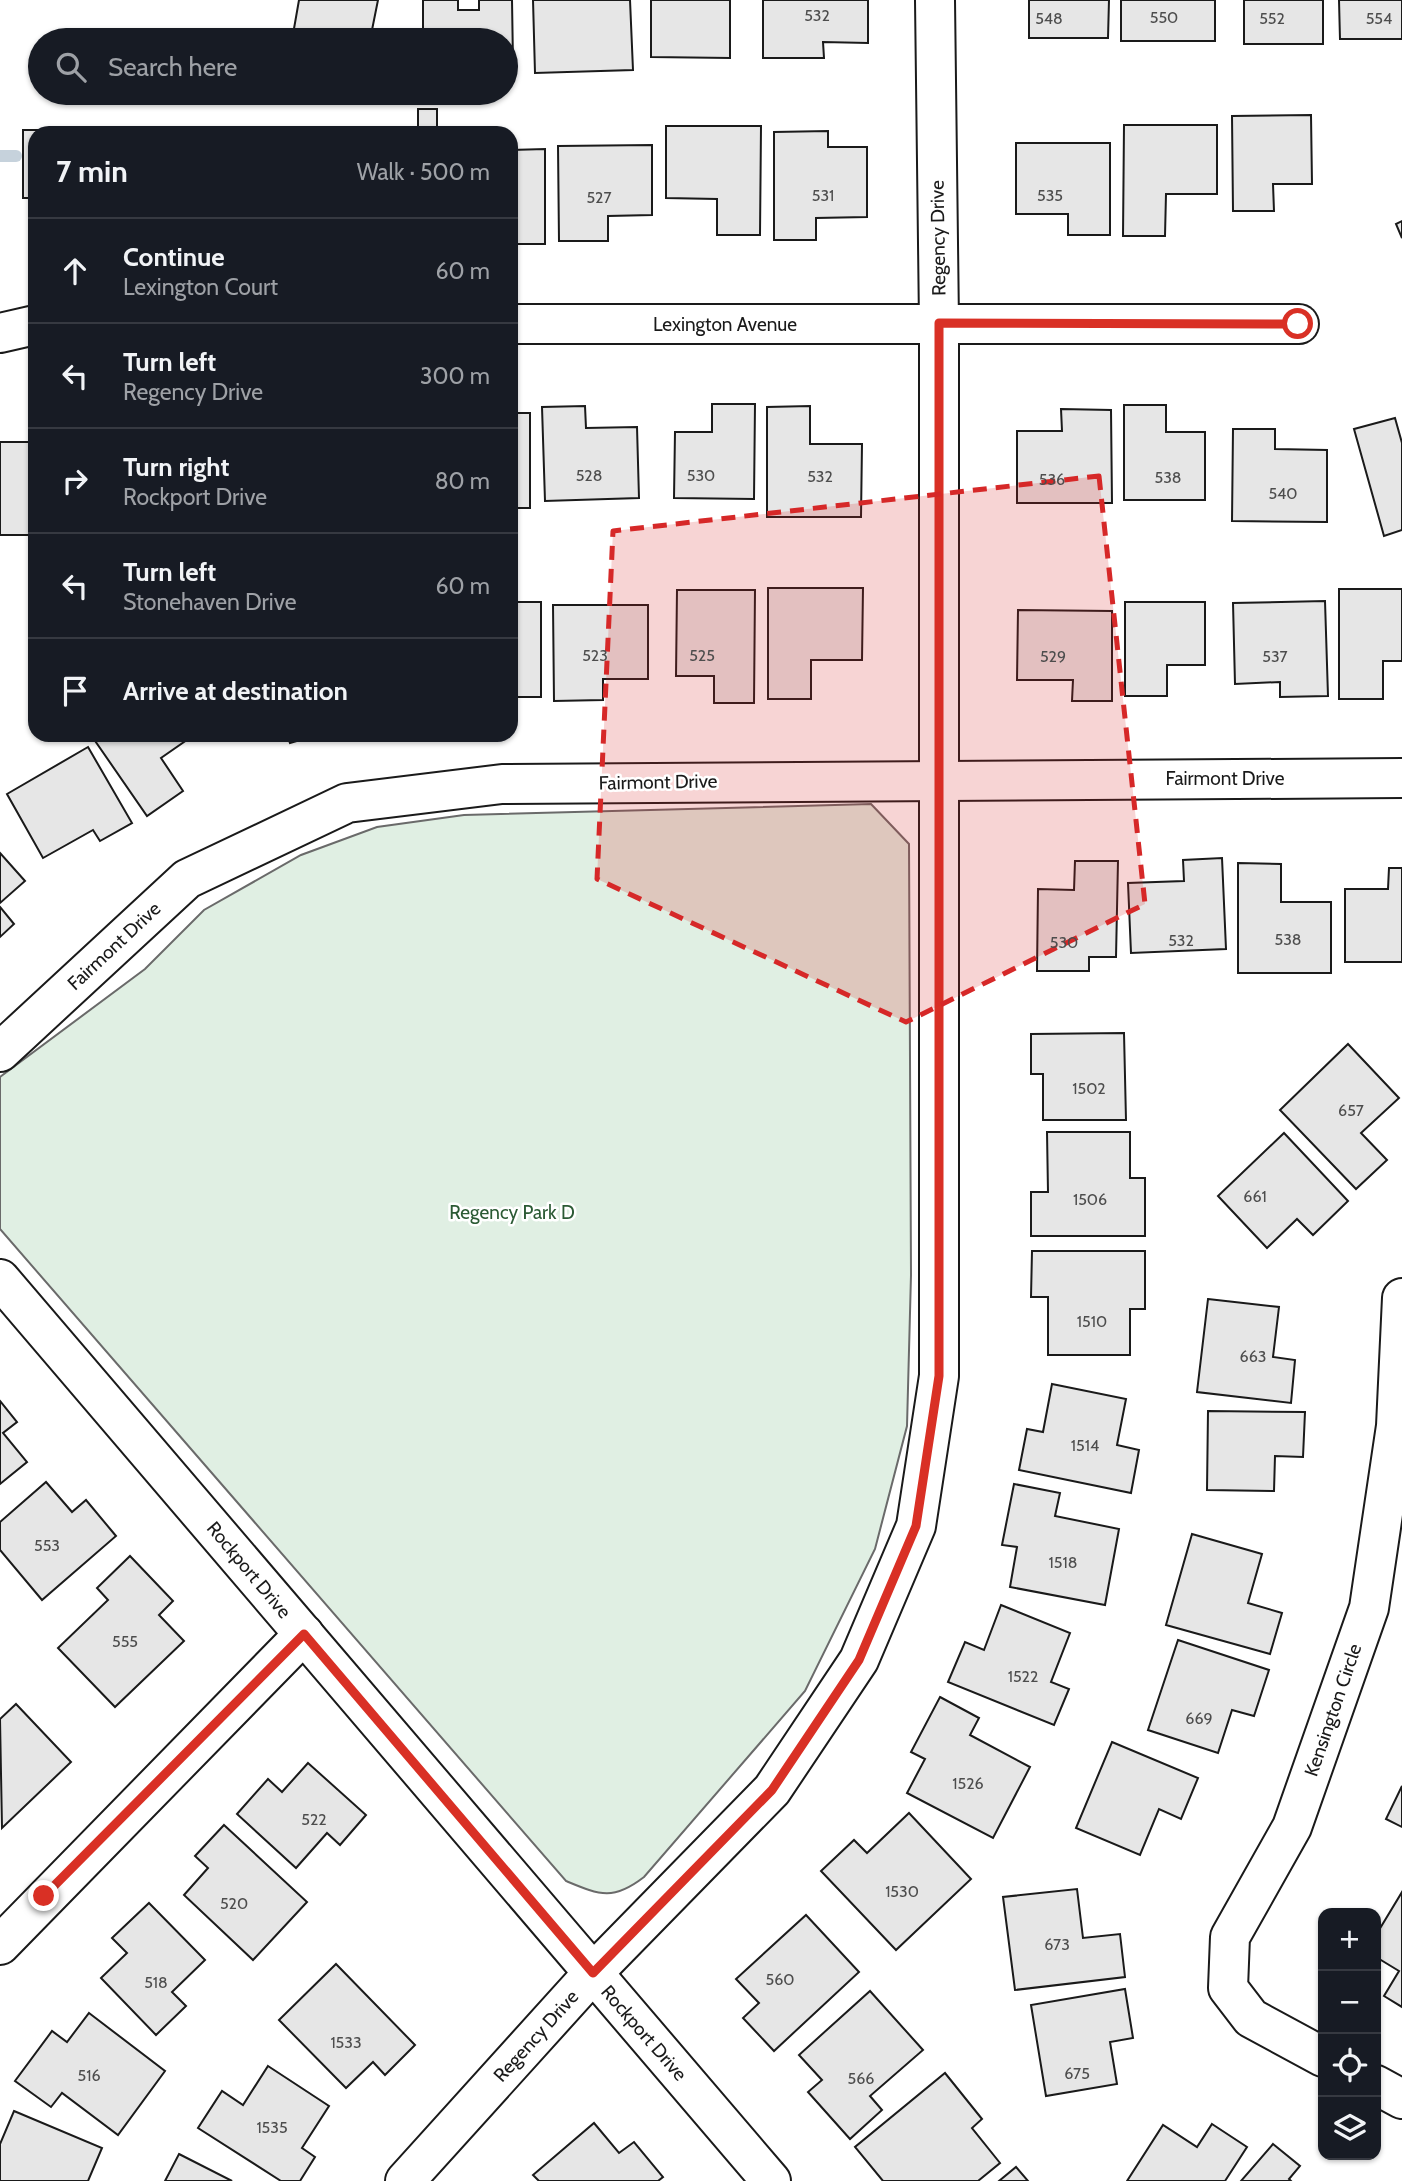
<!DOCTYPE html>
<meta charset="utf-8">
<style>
:root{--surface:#171b24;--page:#20242c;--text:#f1f3f6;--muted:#9ea1a6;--line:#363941}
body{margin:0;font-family:Cabin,sans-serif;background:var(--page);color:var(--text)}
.controls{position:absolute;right:21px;bottom:21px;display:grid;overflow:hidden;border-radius:14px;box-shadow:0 2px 5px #0004}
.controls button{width:63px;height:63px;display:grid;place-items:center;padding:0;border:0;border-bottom:2px solid var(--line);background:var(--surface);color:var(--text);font:35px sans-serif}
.stop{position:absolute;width:21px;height:21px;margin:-16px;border:5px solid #d93025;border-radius:50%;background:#fff}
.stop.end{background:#d93025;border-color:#fff;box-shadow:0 2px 7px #0008}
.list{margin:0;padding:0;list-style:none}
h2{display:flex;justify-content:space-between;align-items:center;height:91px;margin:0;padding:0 28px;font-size:30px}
h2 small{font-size:23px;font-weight:400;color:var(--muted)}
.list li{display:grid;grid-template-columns:46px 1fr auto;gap:21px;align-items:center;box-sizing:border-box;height:105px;padding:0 28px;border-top:2px solid var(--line)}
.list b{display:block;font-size:26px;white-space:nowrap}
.list p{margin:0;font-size:23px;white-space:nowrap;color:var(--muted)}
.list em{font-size:23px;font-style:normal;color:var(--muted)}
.icon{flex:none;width:38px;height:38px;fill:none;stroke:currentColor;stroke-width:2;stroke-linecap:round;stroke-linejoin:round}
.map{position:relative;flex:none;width:1402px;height:2181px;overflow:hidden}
.search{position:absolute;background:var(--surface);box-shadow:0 2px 5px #0004;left:28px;top:28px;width:490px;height:77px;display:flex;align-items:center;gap:18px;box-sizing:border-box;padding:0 24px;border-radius:38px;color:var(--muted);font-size:26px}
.panel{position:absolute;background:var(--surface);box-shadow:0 2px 5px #0004;left:28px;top:126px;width:490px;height:616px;border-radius:21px}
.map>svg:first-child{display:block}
.green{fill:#e0efe3;stroke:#6a6a6a;stroke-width:2}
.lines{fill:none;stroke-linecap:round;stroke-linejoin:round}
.stream{stroke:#c6d2dc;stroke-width:12}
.building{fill:#e6e6e6;stroke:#1a1a1a;stroke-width:2}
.minor-casing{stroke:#1a1a1a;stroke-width:42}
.minor{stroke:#fff;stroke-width:38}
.route{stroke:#d93025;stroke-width:9}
.marked{fill:#d62828;fill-opacity:0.2;stroke:#d62828;stroke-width:5;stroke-dasharray:14 9;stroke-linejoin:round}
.labels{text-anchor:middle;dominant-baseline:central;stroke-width:5;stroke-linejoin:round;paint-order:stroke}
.number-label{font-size:16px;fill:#4d4d4d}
.street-label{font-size:19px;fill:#1a1a1a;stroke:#fff}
.park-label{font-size:19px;fill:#2b5a34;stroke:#fff}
</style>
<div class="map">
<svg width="1402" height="2181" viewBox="0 0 1402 2181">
<rect width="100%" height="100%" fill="#fff"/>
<!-- green -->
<path class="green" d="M 871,804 L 909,844 L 911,1275 L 907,1426 L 875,1549 L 805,1691 L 644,1877 C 613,1901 600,1895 566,1881 L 0,1229 L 0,1077 L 145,969 L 204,910 L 301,855 L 377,827 L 464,815 Z"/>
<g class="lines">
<!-- stream -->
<polyline class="stream" points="0,156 16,156"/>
</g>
<!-- building -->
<g class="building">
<polygon points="299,0 378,0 370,40 292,40"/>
<polygon points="423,0 458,0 458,10 479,10 479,0 512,0 513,63 506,63 506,40 423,40"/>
<polygon points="533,0 630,0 633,70 535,73"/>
<polygon points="651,0 730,0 730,58 651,57"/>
<polygon points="763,0 868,0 868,43 823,42 824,58 763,58"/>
<polygon points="1029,0 1109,0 1108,38 1029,38"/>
<rect x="1121" y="0" width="94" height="41"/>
<rect x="1244" y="0" width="79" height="44"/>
<polygon points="1339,0 1402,0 1402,39 1340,39"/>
<polygon points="418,109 437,109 437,133 344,133 418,131"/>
<polygon points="1311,115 1312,184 1273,184 1274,211 1233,211 1232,116"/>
<polygon points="1124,125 1217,125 1217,194 1166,194 1165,236 1123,236"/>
<polygon points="666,126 761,126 760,235 717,235 717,199 666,198"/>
<polygon points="23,130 64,130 64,133 35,133 35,198 23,198"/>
<polygon points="828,131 828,147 867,147 867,217 816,218 816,240 774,240 774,132"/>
<polygon points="1016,143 1110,143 1110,235 1068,235 1068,214 1016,214"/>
<polygon points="652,145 652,215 608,216 608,241 559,241 558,146"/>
<polygon points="545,149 545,244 511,244 511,150"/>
<polygon points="1402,221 1402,238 1396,224"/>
<polygon points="712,404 755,404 754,499 674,498 675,432 712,432"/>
<polygon points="1124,405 1166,405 1166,432 1205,432 1205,500 1124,500"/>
<polygon points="585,406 586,428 637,427 639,498 545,501 542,407"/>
<polygon points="810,406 810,444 862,444 861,517 767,517 767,407"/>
<polygon points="1061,409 1111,410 1112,503 1017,503 1017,431 1062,431"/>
<rect x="511" y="413" width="19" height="95"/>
<polygon points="1395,418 1402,443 1402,530 1384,536 1354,429"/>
<polygon points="34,422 35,422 35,535 0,535 0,442 34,442"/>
<polygon points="1233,429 1275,429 1275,449 1327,450 1327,522 1232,521"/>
<polygon points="768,588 863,588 862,660 811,660 811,699 768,699"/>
<polygon points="1339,589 1402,589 1402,661 1383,661 1383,699 1339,699"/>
<polygon points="677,590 755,590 754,703 714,703 714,676 676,676"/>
<polygon points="1325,601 1328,696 1280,697 1280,682 1235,684 1233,603"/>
<rect x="511" y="602" width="30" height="95"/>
<polygon points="1125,602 1205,602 1205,665 1167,665 1167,696 1125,696"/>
<polygon points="553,605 648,605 648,679 603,679 603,700 554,701"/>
<polygon points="1018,610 1112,611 1112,701 1072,701 1073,680 1017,680"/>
<polygon points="91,735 194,735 161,758 183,791 147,816"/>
<polygon points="287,735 317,735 290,743"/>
<polygon points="88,747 132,823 100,841 93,830 43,858 7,794"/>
<polygon points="0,853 25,881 0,903"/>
<polygon points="1222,858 1226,949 1131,953 1128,883 1184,881 1183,860"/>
<polygon points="1075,861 1118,861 1116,957 1089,957 1089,971 1037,971 1038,889 1074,890"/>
<polygon points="1238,863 1281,864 1281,902 1331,902 1331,973 1238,973"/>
<polygon points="1389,868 1402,868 1402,962 1345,962 1345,889 1388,889"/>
<polygon points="0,907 14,924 0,937"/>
<polygon points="1124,1033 1126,1120 1043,1120 1043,1074 1031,1074 1031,1034"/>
<polygon points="1348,1044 1399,1098 1361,1133 1387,1160 1356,1189 1280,1110"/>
<polygon points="1047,1132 1130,1132 1130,1178 1145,1178 1145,1236 1031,1236 1031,1192 1048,1192"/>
<polygon points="1284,1133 1348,1201 1313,1235 1297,1219 1267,1248 1218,1196"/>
<polygon points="1032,1251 1145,1251 1145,1309 1130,1309 1130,1355 1048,1355 1048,1297 1031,1297"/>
<polygon points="1208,1299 1279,1307 1273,1357 1295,1360 1291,1403 1197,1392"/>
<polygon points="1052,1384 1126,1399 1117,1445 1139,1450 1131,1493 1019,1470 1027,1429 1043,1432"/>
<polygon points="0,1401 17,1422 3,1433 27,1462 0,1484"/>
<polygon points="1208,1411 1305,1412 1303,1457 1275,1456 1274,1491 1207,1490"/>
<polygon points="46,1482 72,1512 86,1500 116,1536 42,1600 0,1550 0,1522"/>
<polygon points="1014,1484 1060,1493 1055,1516 1119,1529 1105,1605 1010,1587 1017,1547 1002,1545"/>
<polygon points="1192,1534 1262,1554 1248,1603 1282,1613 1270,1654 1166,1625"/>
<polygon points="130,1556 173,1601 159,1615 184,1641 115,1707 58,1648 108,1600 97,1588"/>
<polygon points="1001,1605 1070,1633 1051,1682 1069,1689 1054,1725 948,1682 965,1642 984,1650"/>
<polygon points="1178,1640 1269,1670 1254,1716 1232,1710 1218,1753 1148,1730"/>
<polygon points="940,1697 979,1718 970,1735 1030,1767 993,1838 907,1793 925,1759 911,1752"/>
<polygon points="16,1704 71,1762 2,1828 0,1719"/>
<polygon points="1112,1742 1198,1778 1181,1819 1159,1809 1140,1855 1076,1828"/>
<polygon points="308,1763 366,1815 340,1845 327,1833 296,1868 237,1814 268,1779 282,1792"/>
<polygon points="1402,1786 1402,1827 1386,1819"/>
<polygon points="909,1813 971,1879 896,1950 821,1871 854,1840 867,1853"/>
<polygon points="224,1825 307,1902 253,1960 184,1895 208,1868 195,1856"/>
<polygon points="1077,1889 1083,1938 1120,1934 1125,1977 1015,1990 1003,1897"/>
<polygon points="1402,1892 1402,2007 1384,1996 1399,1971 1376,1957 1376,1935"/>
<polygon points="149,1903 205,1960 172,1992 186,2006 156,2035 101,1978 127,1953 112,1938"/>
<polygon points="806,1915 859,1972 774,2051 743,2018 759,2003 736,1979"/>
<polygon points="336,1964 415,2045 385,2075 373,2062 346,2088 279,2020"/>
<polygon points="1125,1989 1133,2038 1110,2042 1117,2084 1046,2096 1031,2005"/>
<polygon points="870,1991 923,2050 870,2096 882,2110 850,2139 808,2092 822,2080 799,2055"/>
<polygon points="89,2013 165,2071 118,2135 62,2093 51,2107 15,2081 52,2031 67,2042"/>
<polygon points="268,2066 329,2106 302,2148 315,2157 300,2181 281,2181 198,2128 222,2091 243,2105"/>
<polygon points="945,2073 982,2119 972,2128 1000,2163 978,2181 883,2181 855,2147"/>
<polygon points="14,2111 102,2148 88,2181 0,2181 0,2144"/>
<polygon points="594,2123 619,2153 634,2142 663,2177 658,2181 539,2181 533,2175"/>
<polygon points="1212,2124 1247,2147 1225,2181 1127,2181 1163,2125 1197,2147"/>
<polygon points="1273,2144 1300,2166 1289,2179 1291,2181 1241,2181"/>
<polygon points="179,2154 232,2181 165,2181"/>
<polygon points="1016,2167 1028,2181 999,2181"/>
</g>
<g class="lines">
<defs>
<g id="minor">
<polyline points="511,324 1299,324"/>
<polyline points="0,333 35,325"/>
<polyline points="0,1052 187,879 347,803 502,784 1402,778"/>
<polyline points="0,1279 771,2181"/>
<polyline points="0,1945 304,1634"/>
<polyline points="1323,2057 1251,2018 1228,1988 1230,1937 1292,1827 1369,1608 1396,1426 1402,1298"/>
<polyline points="1376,2085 1402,2099"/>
<polyline points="405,2181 593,1973 772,1790 859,1660 916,1526 939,1376 939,323 935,0"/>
</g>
</defs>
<!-- minor casing -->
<use href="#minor" class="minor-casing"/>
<!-- minor -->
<use href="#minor" class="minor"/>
</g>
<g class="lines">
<!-- route -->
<polyline class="route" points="44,1896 304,1634 593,1973 772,1790 859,1660 916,1526 939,1376 939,323 1298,324"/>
</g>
<!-- marked area -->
<path class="marked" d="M 1099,476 L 1145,904 L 906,1022 L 597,879 L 613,531 Z"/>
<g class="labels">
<!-- number labels -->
<g class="number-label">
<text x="817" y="15">532</text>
<text x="1164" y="17">550</text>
<text x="1049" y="18">548</text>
<text x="1272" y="18">552</text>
<text x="1379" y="18">554</text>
<text x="823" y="195">531</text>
<text x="1050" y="195">535</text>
<text x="599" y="197">527</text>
<text x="589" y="475">528</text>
<text x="701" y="475">530</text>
<text x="820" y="476">532</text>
<text x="1168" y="477">538</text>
<text x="1052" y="479">536</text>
<text x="1283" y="493">540</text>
<text x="595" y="655">523</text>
<text x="702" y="655">525</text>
<text x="1053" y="656">529</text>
<text x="1275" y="656">537</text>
<text x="1288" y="939">538</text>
<text x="1181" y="940">532</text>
<text x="1064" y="942">530</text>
<text x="1089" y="1088">1502</text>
<text x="1351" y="1110">657</text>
<text x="1255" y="1196">661</text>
<text x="1090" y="1199">1506</text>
<text x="1092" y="1321">1510</text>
<text x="1253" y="1356">663</text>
<text x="1085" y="1445">1514</text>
<text x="47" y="1545">553</text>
<text x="1063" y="1562">1518</text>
<text x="125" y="1641">555</text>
<text x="1023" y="1676">1522</text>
<text x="1199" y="1718">669</text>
<text x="968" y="1783">1526</text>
<text x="314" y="1819">522</text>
<text x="902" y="1891">1530</text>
<text x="234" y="1903">520</text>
<text x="1057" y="1944">673</text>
<text x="780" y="1979">560</text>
<text x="156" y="1982">518</text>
<text x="346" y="2042">1533</text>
<text x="1077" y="2073">675</text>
<text x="89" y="2075">516</text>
<text x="861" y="2078">566</text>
<text x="272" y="2127">1535</text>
</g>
<!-- street labels -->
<g class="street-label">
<text transform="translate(938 238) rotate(-91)">Regency Drive</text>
<text x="725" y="324">Lexington Avenue</text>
<text x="1225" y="778">Fairmont Drive</text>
<text transform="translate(658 782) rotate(-1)">Fairmont Drive</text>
<text transform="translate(114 946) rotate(-43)">Fairmont Drive</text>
<text transform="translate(249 1570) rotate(50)">Rockport Drive</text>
<text transform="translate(1333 1710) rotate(-71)">Kensington Circle</text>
<text transform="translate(644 2033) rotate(49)">Rockport Drive</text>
<text transform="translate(536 2036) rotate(-48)">Regency Drive</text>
</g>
<!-- park labels -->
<g class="park-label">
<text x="512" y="1212">Regency Park D</text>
</g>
</g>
</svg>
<div class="controls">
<button>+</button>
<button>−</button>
<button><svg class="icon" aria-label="locate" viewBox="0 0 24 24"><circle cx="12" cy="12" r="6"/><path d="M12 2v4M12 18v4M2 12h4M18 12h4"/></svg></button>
<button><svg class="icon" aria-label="layers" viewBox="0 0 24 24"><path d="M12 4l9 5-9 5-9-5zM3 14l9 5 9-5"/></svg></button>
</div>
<div class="stop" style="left:1298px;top:324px"></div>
<div class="stop end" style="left:44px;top:1896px"></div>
<div class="search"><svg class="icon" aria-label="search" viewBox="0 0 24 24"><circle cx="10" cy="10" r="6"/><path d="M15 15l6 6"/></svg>Search here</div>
<section class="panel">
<h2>7 min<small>Walk · 500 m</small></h2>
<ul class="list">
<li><svg class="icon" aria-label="ahead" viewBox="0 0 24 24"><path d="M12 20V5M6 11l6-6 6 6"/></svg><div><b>Continue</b><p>Lexington Court</p></div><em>60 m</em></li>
<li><svg class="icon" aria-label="left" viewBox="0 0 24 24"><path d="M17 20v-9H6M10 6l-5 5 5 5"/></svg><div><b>Turn left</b><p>Regency Drive</p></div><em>300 m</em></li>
<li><svg class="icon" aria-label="right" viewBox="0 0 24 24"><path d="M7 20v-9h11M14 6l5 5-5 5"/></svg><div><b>Turn right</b><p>Rockport Drive</p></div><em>80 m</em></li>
<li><svg class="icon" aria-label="left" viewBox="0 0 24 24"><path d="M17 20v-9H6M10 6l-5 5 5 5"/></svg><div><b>Turn left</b><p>Stonehaven Drive</p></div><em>60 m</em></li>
<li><svg class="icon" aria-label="arrive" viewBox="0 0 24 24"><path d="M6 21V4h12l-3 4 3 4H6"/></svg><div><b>Arrive at destination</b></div></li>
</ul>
</section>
</div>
